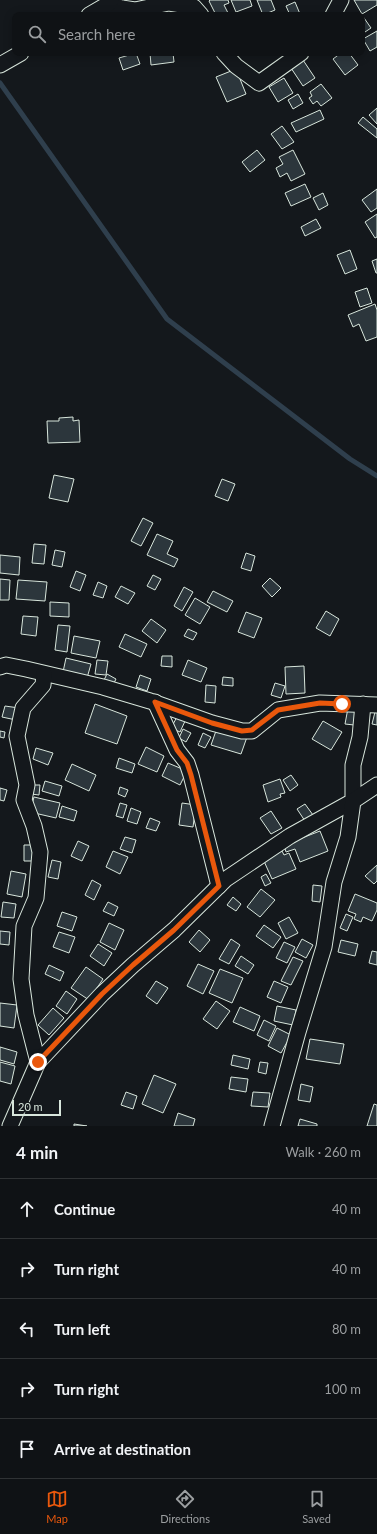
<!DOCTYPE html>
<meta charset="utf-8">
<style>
:root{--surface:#0f1215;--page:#1d2022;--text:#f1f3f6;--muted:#9b9ea0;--line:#2f3234;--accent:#ea580c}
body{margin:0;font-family:Lato,sans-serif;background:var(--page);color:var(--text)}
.scale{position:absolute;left:12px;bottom:10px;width:49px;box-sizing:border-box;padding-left:4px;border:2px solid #d8e6dc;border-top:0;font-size:11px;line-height:14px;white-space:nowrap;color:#d8e6dc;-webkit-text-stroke:3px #14181c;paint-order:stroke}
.stop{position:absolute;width:12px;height:12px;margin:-9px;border:3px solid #ea580c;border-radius:50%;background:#fff}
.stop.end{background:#ea580c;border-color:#fff;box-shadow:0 1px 4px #0008}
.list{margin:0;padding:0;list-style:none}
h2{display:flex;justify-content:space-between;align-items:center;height:52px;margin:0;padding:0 16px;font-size:17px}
h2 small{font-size:13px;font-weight:400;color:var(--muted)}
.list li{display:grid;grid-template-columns:26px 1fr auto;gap:12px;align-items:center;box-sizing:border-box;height:60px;padding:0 16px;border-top:1px solid var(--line)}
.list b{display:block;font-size:15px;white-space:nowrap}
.list em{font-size:13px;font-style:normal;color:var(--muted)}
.icon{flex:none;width:22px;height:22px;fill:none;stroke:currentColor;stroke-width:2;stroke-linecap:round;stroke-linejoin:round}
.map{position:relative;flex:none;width:377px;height:1126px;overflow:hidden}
.search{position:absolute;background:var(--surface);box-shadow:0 2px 10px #0003;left:12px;right:12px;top:12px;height:44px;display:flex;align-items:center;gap:10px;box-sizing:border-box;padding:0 14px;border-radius:8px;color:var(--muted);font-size:15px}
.sheet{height:352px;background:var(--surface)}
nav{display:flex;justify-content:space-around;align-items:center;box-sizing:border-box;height:56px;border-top:1px solid var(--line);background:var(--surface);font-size:11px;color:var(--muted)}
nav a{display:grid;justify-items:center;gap:2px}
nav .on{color:var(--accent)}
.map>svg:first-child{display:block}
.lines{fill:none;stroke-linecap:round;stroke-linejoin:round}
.stream{stroke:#2f3f4d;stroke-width:5}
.building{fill:#2c363c;stroke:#d8e6dc}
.minor-casing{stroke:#d8e6dc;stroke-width:17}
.minor{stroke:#14181c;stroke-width:15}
.route{stroke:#ea580c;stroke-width:5}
</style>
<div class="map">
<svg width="377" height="1126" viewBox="0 0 377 1126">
<rect width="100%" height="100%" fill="#14181c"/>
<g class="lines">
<!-- stream -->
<polyline class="stream" points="0,83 167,319 350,459 377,476"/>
</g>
<!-- building -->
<g class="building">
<polygon points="210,0 228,0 229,3 224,5 229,15 216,15 209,1"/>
<polygon points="231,0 250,0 252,6 236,12"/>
<polygon points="257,0 271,0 275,10 263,15"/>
<polygon points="354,0 377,0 377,5 362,14"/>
<polygon points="295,2 300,14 290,15 286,6"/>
<polygon points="362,15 371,28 362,34"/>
<polygon points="377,31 377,47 370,51 363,39"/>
<polygon points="136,53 140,64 123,70 119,58"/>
<polygon points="150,53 173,53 174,62 151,65"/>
<polygon points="341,53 349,53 358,65 345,75 333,59"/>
<polygon points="303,60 315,78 303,86 291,68"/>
<polygon points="236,69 246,94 227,102 216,77"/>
<polygon points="284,78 293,93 278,102 269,87"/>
<polygon points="321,84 332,98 321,106 317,101 313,104 309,98 312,96 310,92"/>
<polygon points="298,94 303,103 293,109 288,100"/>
<polygon points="377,108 377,124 369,115"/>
<polygon points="320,110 324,119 296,132 291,123"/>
<polygon points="363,117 377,129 377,138 358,123"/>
<polygon points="282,126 294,142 282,149 271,134"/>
<polygon points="257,150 265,160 250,172 242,162"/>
<polygon points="293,150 305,174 291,181 287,173 280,177 276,168 283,164 279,157"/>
<polygon points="305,184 311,197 291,206 285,193"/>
<polygon points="377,189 377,208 371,212 362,200"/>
<polygon points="323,193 328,205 319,210 313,198"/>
<polygon points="377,214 377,237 375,238 365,222"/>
<polygon points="316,219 321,228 305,236 301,227"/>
<polygon points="350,250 357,269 345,274 337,255"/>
<polygon points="377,259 377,273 376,273 372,261"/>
<polygon points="367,288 372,303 360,307 355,292"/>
<polygon points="375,304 377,310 377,337 366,341 359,324 353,327 348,315"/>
<polygon points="73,417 73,421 79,420 80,442 48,443 47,421 59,421 59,418"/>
<polygon points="54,475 74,479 68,502 49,498"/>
<polygon points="222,479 235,484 228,501 215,496"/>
<polygon points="143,518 153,523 141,546 131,541"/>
<polygon points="157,534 173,541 167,554 178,559 174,567 147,555"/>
<polygon points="34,544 46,545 44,564 32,563"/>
<polygon points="55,550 65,552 62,567 52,565"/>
<polygon points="246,553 255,556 251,571 241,568"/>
<polygon points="0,555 20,557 19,575 0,573"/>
<polygon points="76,571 86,575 80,591 70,587"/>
<polygon points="153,575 161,579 155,590 147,586"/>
<polygon points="270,578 281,588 272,597 262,586"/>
<polygon points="0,579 10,580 9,600 0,600"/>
<polygon points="18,580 47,582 45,601 16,599"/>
<polygon points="98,582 107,586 103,598 93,595"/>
<polygon points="121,586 135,593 128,604 115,597"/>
<polygon points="184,587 193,592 182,611 174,606"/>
<polygon points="213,591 233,601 227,612 207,602"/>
<polygon points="195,598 210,607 200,624 185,615"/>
<polygon points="50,602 69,603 69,617 50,616"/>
<polygon points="326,611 339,619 330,636 316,628"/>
<polygon points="246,612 262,618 254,638 238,632"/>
<polygon points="23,616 38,617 36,636 21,634"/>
<polygon points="151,619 166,630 157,643 142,631"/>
<polygon points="58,625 70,626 67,652 55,650"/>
<polygon points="188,629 197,633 193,640 184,636"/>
<polygon points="125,634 147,644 141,657 119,647"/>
<polygon points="74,636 100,641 96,658 71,653"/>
<polygon points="162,656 172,656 172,667 161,666"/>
<polygon points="66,658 91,664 87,678 63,672"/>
<polygon points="97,660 108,661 106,675 95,674"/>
<polygon points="188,660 207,668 201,682 182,675"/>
<polygon points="304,666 305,693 286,694 285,667"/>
<polygon points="107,674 116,679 113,685 104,680"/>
<polygon points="140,675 151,679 147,691 136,687"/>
<polygon points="223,677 233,678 233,686 222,685"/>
<polygon points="275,683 285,686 281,698 271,695"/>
<polygon points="206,685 216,686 215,703 205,702"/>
<polygon points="95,704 127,716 117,744 85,733"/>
<polygon points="5,706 19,708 16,720 2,717"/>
<polygon points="348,708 356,710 354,725 345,724"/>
<polygon points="375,712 377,712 377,725 372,724"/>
<polygon points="178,715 186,719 180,732 171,728"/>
<polygon points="323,721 342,732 331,750 312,739"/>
<polygon points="217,728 247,737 241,754 211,745"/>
<polygon points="183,729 191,733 186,742 179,738"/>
<polygon points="0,731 5,732 4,738 0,737"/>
<polygon points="203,733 211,737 205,748 198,745"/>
<polygon points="146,747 164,756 157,772 138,764"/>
<polygon points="36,748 53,753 48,765 33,759"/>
<polygon points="119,758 135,764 132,773 116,768"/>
<polygon points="168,763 187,771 180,785 162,776"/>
<polygon points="72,764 96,775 89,791 65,780"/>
<polygon points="291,775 298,785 290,791 283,780"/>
<polygon points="280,779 285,793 280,794 281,797 268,802 263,785"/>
<polygon points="45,781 62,786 59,796 42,791"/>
<polygon points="32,785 40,785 39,795 31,794"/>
<polygon points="120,787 128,790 125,797 118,794"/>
<polygon points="0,788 7,790 4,801 0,800"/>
<polygon points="34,797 60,803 56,818 30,812"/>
<polygon points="120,803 127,805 123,818 116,816"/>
<polygon points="182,803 196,805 193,827 179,825"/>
<polygon points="305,804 313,815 305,821 297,809"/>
<polygon points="62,806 77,811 74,821 59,817"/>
<polygon points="131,808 141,812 137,824 127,821"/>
<polygon points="271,811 282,828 271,834 260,818"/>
<polygon points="150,818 160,822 156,831 146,828"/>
<polygon points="320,831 328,851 300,862 295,849 286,852 284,845"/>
<polygon points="125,837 136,840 132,853 120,849"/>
<polygon points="78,841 89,846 82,861 71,856"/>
<polygon points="24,845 35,845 34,861 24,861"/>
<polygon points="113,851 128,857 120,874 106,867"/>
<polygon points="282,851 284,855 289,853 296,869 272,879 263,859"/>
<polygon points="52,860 61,862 58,879 48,877"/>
<polygon points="377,865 377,881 374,884 365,876"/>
<polygon points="11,871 26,874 22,897 7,894"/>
<polygon points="266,874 271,883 265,886 261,877"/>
<polygon points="92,880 101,885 94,900 85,895"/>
<polygon points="313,885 322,886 320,902 312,901"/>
<polygon points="261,889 275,900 260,917 247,907"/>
<polygon points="355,894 377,903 377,910 372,921 363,917 361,922 354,919 356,914 348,911"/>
<polygon points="233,897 241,904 236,911 227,905"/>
<polygon points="3,902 16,904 14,918 1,917"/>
<polygon points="108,902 118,907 114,916 103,911"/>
<polygon points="62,912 77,917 72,931 57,926"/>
<polygon points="346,914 353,917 347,931 340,928"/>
<polygon points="289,917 298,933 286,939 278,923"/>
<polygon points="109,923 124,930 115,950 100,942"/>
<polygon points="264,925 281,937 273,948 256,936"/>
<polygon points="199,930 210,940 200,952 189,942"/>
<polygon points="0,931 10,932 9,945 0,944"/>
<polygon points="59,932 75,937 69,953 53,947"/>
<polygon points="231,939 240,945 229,964 219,959"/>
<polygon points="302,939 313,945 306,958 295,952"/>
<polygon points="341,940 358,944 355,956 338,952"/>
<polygon points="284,942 295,947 287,963 276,958"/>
<polygon points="98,944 112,953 104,966 90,956"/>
<polygon points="372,951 377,952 377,965 369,963"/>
<polygon points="241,956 254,965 248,974 235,966"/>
<polygon points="293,957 303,961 291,985 281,981"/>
<polygon points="198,964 214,971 203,994 187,986"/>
<polygon points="49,965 64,972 60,981 45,974"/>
<polygon points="86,967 103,979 89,1000 71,988"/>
<polygon points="220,969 243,978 232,1003 209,993"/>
<polygon points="156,981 168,988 157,1004 146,996"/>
<polygon points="274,981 288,987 281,1003 267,997"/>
<polygon points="66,991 77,999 67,1014 56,1006"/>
<polygon points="216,1001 230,1011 217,1029 203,1019"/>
<polygon points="0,1003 17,1005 14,1028 0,1026"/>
<polygon points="277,1006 296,1010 293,1025 274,1021"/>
<polygon points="240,1007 260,1016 254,1031 233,1022"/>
<polygon points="53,1008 64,1018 49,1035 38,1025"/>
<polygon points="264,1020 276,1026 269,1041 257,1035"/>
<polygon points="277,1028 291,1035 281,1053 268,1046"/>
<polygon points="310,1039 344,1044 340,1064 306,1059"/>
<polygon points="0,1047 17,1052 14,1064 0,1060"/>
<polygon points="233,1055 250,1059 248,1069 231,1065"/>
<polygon points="0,1062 15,1066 11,1084 0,1081"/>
<polygon points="260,1062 268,1063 266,1074 258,1072"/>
<polygon points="154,1075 176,1084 163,1113 142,1104"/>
<polygon points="231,1077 248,1079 246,1092 229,1089"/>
<polygon points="301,1084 313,1087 310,1102 298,1100"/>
<polygon points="126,1092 137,1096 133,1109 121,1105"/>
<polygon points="253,1092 270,1093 268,1107 251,1106"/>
<polygon points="374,1104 377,1105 377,1126 367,1126"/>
<polygon points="178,1113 195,1119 193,1126 174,1126"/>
<polygon points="300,1119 317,1124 317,1126 298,1126"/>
<polygon points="74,1124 87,1126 74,1126"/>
</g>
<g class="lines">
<defs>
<g id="minor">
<polyline points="108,4 122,8 135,10 169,3 194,7 201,15"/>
<polyline points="89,15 108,4 111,0"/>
<polyline points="333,15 341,0"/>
<polyline points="224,53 236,66 259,83 301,53"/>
<polyline points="0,65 21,53"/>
<polyline points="0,667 6,665 26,669 103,687 150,701 212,723 242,731 252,731 278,710 320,703 377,705"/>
<polyline points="155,702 177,750 187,763 191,775 219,886"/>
<polyline points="38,1062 26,1015 21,979 24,926 36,898 40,852 34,826 24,800 27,785 17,736 23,708 43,685 44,674"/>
<polyline points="10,1126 38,1062 102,994 133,965 174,930 226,879 290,836 353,801 353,765 360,737 363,704"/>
<polyline points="272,1126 298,1032 324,947 334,882 348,837 353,801 377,785"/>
</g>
</defs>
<!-- minor casing -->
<use href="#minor" class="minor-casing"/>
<!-- minor -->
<use href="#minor" class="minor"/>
</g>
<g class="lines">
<!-- route -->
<polyline class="route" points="38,1062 102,994 133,965 174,930 219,886 191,775 187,763 177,750 155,702 212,723 242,731 252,730 278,710 320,703 342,704"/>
</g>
</svg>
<div class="scale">20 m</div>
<div class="stop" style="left:342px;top:704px"></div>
<div class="stop end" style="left:38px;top:1062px"></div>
<div class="search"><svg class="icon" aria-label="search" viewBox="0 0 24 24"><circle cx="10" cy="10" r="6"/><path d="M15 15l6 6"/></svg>Search here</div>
</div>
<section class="sheet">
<h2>4 min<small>Walk · 260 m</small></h2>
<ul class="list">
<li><svg class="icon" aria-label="ahead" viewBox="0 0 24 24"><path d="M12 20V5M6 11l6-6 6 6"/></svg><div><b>Continue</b></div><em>40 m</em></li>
<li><svg class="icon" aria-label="right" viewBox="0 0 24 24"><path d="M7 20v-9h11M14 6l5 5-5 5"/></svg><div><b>Turn right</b></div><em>40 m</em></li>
<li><svg class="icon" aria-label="left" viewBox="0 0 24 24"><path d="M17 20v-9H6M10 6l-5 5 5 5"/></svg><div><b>Turn left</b></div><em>80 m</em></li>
<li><svg class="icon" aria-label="right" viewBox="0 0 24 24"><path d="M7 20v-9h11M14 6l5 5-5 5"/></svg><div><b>Turn right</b></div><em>100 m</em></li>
<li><svg class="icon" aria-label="arrive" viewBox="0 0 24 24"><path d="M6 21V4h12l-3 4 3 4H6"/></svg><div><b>Arrive at destination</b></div></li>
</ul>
</section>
<nav>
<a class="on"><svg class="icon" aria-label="map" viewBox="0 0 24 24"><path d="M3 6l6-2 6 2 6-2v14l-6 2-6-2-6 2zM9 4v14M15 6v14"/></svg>Map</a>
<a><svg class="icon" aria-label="directions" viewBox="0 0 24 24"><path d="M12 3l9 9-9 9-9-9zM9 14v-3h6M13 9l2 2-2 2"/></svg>Directions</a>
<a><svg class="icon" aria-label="saved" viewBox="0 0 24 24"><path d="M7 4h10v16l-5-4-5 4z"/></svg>Saved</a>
</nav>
